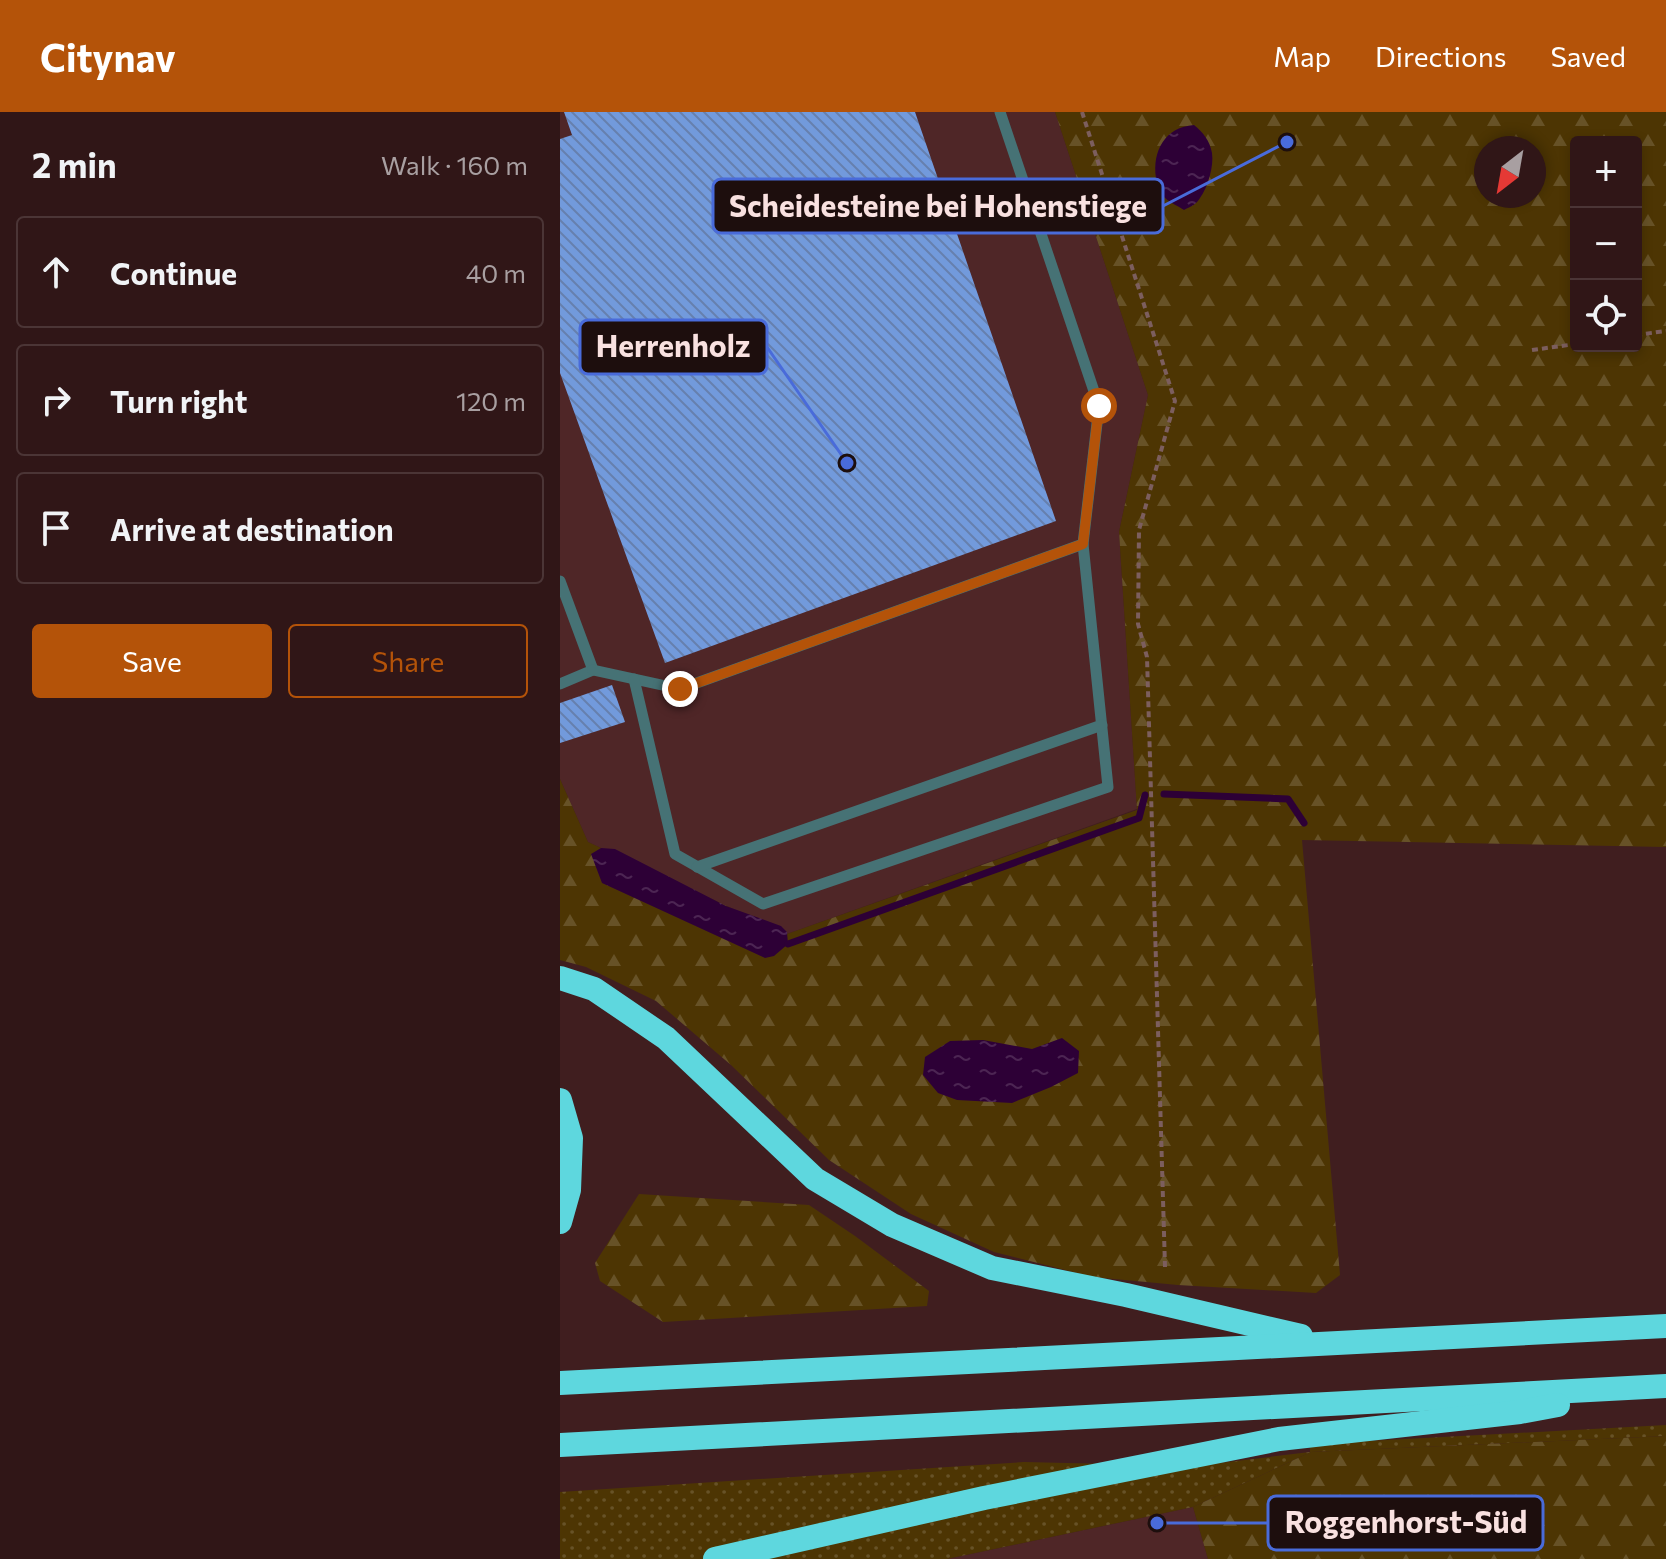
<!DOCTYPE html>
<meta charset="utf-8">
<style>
:root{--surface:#301617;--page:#381f20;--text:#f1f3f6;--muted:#a89fa1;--line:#4b3536;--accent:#b45309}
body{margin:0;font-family:Commissioner,sans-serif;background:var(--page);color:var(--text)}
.controls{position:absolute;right:24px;top:24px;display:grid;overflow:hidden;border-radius:8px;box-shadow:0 4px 12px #0003}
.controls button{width:72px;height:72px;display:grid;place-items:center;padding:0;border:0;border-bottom:2px solid var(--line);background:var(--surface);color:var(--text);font:40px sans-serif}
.compass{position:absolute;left:914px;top:24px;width:72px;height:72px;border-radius:50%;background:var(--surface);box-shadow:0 4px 12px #0003;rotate:211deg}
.stop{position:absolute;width:24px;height:24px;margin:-18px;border:6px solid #b45309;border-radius:50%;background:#fff}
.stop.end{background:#b45309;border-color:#fff;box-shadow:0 2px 8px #0008}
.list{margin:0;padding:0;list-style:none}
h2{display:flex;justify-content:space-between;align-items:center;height:104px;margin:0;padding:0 32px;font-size:34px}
h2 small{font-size:26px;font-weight:400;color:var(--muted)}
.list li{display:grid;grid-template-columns:52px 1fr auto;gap:24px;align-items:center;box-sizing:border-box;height:112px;margin:0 16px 16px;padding:0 16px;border:2px solid var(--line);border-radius:8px}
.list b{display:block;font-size:30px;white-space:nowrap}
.list em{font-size:26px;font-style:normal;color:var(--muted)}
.actions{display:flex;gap:16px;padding:24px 32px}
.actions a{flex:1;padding:18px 0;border:2px solid var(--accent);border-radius:8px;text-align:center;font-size:28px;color:var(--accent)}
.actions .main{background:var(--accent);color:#fff}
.icon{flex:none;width:44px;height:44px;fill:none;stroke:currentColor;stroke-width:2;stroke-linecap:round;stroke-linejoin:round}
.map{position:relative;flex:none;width:1106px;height:1447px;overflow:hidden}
header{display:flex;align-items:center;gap:48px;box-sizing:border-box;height:112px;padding:0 40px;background:var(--accent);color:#fff}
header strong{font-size:38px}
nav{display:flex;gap:44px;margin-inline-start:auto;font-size:28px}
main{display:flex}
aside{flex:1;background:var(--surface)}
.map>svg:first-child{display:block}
.built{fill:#4f2627}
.grass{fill:url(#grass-dots)}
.forest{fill:url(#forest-firs);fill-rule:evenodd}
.water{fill:url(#water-ripples)}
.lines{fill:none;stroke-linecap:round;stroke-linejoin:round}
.stream{stroke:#2d0036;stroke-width:7}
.building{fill:url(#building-back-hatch)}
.path{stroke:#7c5e5e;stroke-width:4;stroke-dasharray:6 4;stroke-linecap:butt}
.service{stroke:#467275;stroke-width:11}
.motorway{stroke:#5ed7de;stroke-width:24}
.route{stroke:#b45309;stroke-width:10}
.leader{fill:none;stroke:#496bda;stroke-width:3}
.callout-dot{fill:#496bda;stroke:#1d0e0d;stroke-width:3}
.callout{fill:#1d0e0d;stroke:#496bda;stroke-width:3}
.callout-label{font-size:30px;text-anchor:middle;font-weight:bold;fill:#f9e1e0}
</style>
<header>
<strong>Citynav</strong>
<nav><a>Map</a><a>Directions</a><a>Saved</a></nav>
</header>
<main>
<aside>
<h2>2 min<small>Walk · 160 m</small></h2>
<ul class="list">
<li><svg class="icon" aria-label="ahead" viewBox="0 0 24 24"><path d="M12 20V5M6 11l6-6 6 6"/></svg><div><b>Continue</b></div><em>40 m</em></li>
<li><svg class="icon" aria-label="right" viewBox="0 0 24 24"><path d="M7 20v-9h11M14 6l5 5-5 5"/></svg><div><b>Turn right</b></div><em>120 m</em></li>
<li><svg class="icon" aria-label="arrive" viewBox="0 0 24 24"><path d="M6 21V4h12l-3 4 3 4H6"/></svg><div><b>Arrive at destination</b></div></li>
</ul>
<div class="actions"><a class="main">Save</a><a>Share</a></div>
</aside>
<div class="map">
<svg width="1106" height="1447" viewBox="0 0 1106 1447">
<defs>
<pattern id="grass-dots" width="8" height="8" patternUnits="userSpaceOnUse" patternTransform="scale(2)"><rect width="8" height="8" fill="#4d3503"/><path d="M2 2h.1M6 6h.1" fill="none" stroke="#675227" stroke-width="1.8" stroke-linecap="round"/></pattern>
<pattern id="forest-firs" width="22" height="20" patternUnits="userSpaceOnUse" patternTransform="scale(2)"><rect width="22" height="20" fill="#4d3503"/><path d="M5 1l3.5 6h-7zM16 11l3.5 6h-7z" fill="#675227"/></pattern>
<pattern id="water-ripples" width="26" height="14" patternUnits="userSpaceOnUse" patternTransform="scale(2)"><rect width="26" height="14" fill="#2d0036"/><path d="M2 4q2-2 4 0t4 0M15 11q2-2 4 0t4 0" fill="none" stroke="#4c2553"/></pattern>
<pattern id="building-back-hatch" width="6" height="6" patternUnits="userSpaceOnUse" patternTransform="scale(2)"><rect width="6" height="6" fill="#729adc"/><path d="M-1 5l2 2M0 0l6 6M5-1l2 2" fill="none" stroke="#6680ae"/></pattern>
</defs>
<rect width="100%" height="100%" fill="#401e1f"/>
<!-- built -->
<g class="built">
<polygon points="0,0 495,0 588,283 559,420 577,697 227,822 28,730 0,667"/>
<polygon points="633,1395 648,1447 387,1447"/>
</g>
<!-- grass -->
<polygon class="grass" points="1106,1313 1106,1324 751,1340 633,1395 387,1447 0,1447 0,1380 464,1350 635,1354 750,1340 750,1334 790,1330"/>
<!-- forest -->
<g class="forest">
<path d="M 495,0 L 1106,0 L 1106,735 L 742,728 L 780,1163 L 756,1181 L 618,1173 L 533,1165 L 434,1140 L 351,1102 L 269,1048 L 171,953 L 96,889 L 26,855 L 0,848 L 0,667 L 28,730 L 227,822 L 577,698 L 559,420 L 588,283 ZM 1016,30 L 1076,30 L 1076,234 L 1016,234 ZM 926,36 L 974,36 L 974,84 L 926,84 Z"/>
<polygon points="79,1082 249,1093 295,1124 369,1179 367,1194 103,1210 40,1169 35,1151"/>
<polygon points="1106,1324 1106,1447 648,1447 633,1395 751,1340"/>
</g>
<!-- water -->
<g class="water">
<path d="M 634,13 C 643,20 650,29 652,41 C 654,54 648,75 640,86 C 637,92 630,95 624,98 C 618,94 607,89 603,84 C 599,80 597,72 596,66 C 592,39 605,15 634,13 Z"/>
<polygon points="41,736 55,737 166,794 221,814 227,820 228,832 214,844 205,846 42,771 31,742"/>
<polygon points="502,926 519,939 518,961 491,975 452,991 397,988 378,981 363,963 365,945 390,929 423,928 472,937"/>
</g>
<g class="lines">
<!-- stream -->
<g class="stream">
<polyline points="604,682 728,687 744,711"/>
<polyline points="228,832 579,706 585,683"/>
</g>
</g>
<!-- building -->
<g class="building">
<polygon points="4,0 355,0 496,409 105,551 0,261 0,27 12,23"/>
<polygon points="52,573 65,610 0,631 0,591"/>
</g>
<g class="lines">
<!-- path -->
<g class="path">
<polyline points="522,0 615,289 579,418 578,512 587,545 605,1155"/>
<polyline points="1076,223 1106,219"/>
<polyline points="972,238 1016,232"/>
</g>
<!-- service -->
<g class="service">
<polyline points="0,469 33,558 0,572"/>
<polyline points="33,558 120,577 523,432 539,294 440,0"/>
<polyline points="74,567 115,742 203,792 548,675 523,432"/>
<polyline points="137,755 542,613"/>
</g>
<!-- motorway -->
<g class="motorway">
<polyline points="0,866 34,877 106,926 255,1067 332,1113 432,1156 566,1183 741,1224"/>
<polyline points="0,988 11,1026 9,1078 0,1110"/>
<polyline points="0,1271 1106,1214"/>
<polyline points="0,1333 1106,1274"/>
<polyline points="155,1447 424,1386 719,1327 960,1300 998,1293"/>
</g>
</g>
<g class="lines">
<!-- route -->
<polyline class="route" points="120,577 523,432 539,294"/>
</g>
<!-- callouts -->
<path class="leader" d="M727 30L603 94M287 351L207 235M597 1411L708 1411"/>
<g class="callout-dot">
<circle cx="727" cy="30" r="8"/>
<circle cx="287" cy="351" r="8"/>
<circle cx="597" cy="1411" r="8"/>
</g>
<g class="callout">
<rect x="153" y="67" width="450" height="54" rx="8"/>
<rect x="20" y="208" width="187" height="54" rx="8"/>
<rect x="708" y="1384" width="275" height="54" rx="8"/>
</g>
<g class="callout-label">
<text x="378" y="105">Scheidesteine bei Hohenstiege</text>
<text x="113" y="245">Herrenholz</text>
<text x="846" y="1421">Roggenhorst-Süd</text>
</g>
</svg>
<div class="controls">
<button>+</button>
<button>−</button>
<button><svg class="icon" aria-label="locate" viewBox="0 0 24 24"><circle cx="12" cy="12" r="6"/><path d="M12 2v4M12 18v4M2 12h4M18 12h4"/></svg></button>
</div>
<svg class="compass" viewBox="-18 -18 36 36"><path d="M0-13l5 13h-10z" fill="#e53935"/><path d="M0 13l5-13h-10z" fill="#a89fa1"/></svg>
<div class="stop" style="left:539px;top:294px"></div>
<div class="stop end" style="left:120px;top:577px"></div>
</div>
</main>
